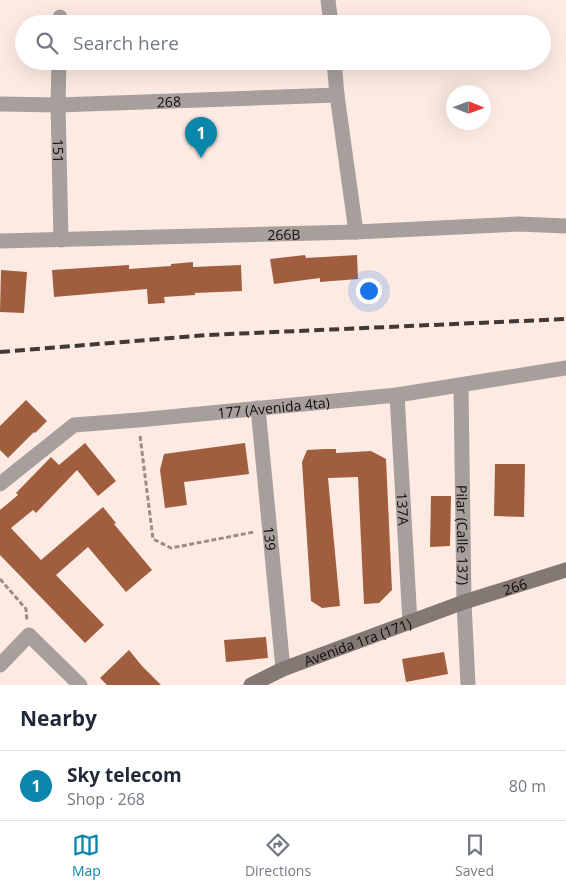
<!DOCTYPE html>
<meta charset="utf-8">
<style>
:root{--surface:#fff;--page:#f6f6f7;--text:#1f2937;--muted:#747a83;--line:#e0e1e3;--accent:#0a86aa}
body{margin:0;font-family:"Open Sans",sans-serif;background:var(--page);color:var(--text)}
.compass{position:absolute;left:446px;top:85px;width:45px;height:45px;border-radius:50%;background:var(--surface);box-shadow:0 5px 20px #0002;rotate:91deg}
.you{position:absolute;left:368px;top:290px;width:18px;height:18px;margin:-12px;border:4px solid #fff;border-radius:50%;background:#1a73e8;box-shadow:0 0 0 8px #1a73e833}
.badge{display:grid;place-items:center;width:32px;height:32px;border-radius:50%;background:var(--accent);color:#fff;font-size:16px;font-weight:700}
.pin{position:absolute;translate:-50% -41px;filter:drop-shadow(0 1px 2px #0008)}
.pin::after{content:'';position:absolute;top:26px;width:18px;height:15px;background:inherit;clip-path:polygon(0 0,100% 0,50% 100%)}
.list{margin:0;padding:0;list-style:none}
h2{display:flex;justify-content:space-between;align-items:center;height:65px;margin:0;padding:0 20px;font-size:21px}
h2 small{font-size:16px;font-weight:400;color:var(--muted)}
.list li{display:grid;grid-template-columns:32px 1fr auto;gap:15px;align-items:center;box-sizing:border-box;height:70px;padding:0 20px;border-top:1px solid var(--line)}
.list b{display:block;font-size:19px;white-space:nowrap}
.list p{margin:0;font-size:16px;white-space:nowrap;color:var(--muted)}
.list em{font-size:16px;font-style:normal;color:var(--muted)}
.icon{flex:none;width:28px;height:28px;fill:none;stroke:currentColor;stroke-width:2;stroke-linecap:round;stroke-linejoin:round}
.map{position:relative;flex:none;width:566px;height:685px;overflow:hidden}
.search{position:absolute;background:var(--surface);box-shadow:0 5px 20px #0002;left:15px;right:15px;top:15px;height:55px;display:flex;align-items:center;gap:12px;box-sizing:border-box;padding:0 18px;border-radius:28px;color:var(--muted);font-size:19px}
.sheet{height:135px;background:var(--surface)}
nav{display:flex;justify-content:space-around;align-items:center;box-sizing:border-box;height:70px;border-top:1px solid var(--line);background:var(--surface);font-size:14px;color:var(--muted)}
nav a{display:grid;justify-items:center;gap:2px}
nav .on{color:var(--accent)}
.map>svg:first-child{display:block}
.building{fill:#a05e3f}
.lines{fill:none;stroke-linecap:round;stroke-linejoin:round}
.path{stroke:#9a8d88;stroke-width:3;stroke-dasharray:5 2.5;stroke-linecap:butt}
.street{stroke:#a69f9b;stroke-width:15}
.secondary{stroke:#837874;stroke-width:15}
.rail{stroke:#423936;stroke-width:4;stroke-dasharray:10 5;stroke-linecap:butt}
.labels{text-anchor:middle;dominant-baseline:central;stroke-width:4;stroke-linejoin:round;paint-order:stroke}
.street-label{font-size:14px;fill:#110b09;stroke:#fffbfa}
</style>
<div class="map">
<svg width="566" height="685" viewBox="0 0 566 685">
<rect width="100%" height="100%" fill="#fdebe3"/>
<!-- building -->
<g class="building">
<polygon points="305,255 306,258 357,255 358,279 320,282 320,278 274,284 270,259"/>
<polygon points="193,262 193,267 241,265 242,291 195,293 195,295 164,297 165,303 148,304 147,289 54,297 52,270 129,265 129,269 171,266 171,264"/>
<polygon points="1,270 27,272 24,313 0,312"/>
<polygon points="26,400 47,421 35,433 34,432 8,458 0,450 0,426"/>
<polygon points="85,443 116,481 98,496 77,470 36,513 33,510 11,528 41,560 103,507 116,523 114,524 152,570 126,592 88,547 56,575 104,625 85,643 0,555 0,510 18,495 16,493 51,457 59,465"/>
<polygon points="245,443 249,474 184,482 187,505 165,508 160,470 164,454"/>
<polygon points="325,449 336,449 336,453 371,451 386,459 392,590 379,603 364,604 358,477 328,478 340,606 322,608 311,601 302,462 307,450"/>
<polygon points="495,464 525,464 524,517 494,516"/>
<polygon points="431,496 451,496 450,546 430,547"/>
<polygon points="266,637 268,658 226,662 224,640"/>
<polygon points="129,650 142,666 161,685 107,685 100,678"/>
<polygon points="444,652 448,674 406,682 402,659"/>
</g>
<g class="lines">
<!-- path -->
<g class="path">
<polyline points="140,436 153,539 171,548 254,532"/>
<polyline points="0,579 26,609 27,621"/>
</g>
<!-- street -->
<g class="street">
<polyline points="328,0 331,24"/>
<polyline points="60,24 60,17"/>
<path id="s1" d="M 59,61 L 58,105 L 61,240"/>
<polyline points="334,61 337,95 356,232"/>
<path id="s2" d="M 0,104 L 58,105 L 337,95"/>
<path id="s3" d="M 0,241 L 356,232 L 518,224 L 566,226"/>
<path id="s4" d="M 461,385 L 464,602 L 468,685"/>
<path id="s5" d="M 397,395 L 410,622"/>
<path id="s6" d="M 258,408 L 283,669"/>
<path id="s7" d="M 0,484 L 74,425 L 138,420 L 397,395 L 566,368"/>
<polyline points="0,665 29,635 80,685"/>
</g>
<!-- secondary -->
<path class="secondary" id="s8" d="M 251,685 L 283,669 L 464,602 L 566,570"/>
<!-- rail -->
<polyline class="rail" points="0,352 208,335 566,319"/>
</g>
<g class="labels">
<!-- street labels -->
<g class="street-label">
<text stroke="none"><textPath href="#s2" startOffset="169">268</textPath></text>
<text stroke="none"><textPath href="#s1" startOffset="90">151</textPath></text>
<text stroke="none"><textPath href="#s3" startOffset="284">266B</textPath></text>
<text stroke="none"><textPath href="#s7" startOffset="295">177 (Avenida 4ta)</textPath></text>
<text stroke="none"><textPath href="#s5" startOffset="114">137A</textPath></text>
<text stroke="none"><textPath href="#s4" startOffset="150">Pilar (Calle 137)</textPath></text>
<text stroke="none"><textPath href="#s6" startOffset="131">139</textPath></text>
<text stroke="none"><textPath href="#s8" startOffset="282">266</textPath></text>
<text stroke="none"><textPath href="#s8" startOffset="115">Avenida 1ra (171)</textPath></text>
</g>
</g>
</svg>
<svg class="compass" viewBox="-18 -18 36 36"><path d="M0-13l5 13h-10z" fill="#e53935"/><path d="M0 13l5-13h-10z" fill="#747a83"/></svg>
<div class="you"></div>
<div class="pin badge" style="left:201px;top:158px">1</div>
<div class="search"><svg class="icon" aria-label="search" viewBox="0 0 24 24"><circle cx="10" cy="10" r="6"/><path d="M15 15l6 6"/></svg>Search here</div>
</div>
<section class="sheet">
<h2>Nearby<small></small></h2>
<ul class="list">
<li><span class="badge">1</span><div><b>Sky telecom</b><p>Shop · 268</p></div><em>80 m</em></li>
</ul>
</section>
<nav>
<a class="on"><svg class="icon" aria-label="map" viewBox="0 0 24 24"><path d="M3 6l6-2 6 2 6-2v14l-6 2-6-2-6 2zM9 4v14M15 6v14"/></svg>Map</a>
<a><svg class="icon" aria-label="directions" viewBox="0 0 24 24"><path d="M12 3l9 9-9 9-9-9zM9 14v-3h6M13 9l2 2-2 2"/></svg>Directions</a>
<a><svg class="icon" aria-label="saved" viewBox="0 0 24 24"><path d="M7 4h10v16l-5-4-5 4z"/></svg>Saved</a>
</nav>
